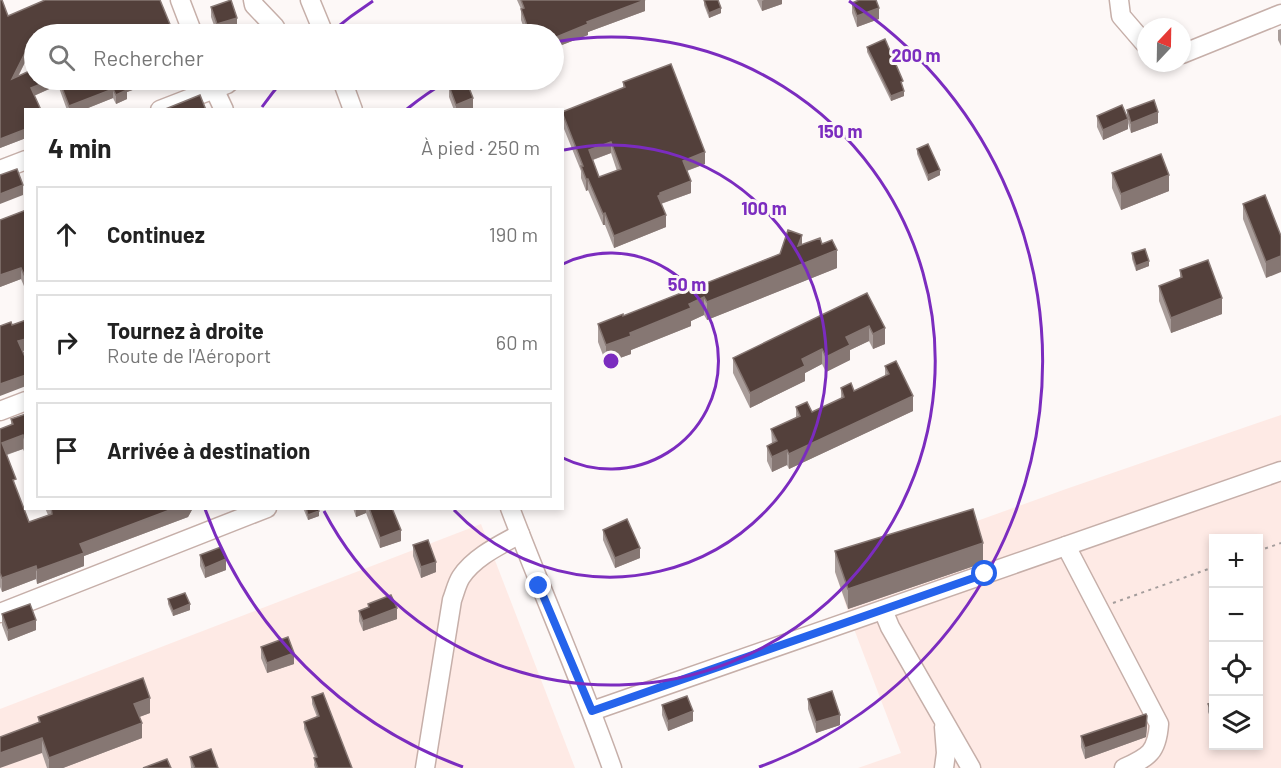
<!DOCTYPE html>
<html lang="fr">
<meta charset="utf-8">
<style>
:root{--surface:#fff;--page:#f6f6f6;--text:#222;--muted:#767676;--line:#e0e0e0}
body{margin:0;font-family:Barlow,sans-serif;background:var(--page);color:var(--text)}
.controls{position:absolute;right:18px;bottom:18px;display:grid;overflow:hidden;border-radius:0px;box-shadow:0 3px 9px #0003}
.controls button{width:54px;height:54px;display:grid;place-items:center;padding:0;border:0;border-bottom:2px solid var(--line);background:var(--surface);color:var(--text);font:30px sans-serif}
.compass{position:absolute;left:1137px;top:18px;width:54px;height:54px;border-radius:50%;background:var(--surface);box-shadow:0 3px 9px #0003;rotate:22deg}
.stop{position:absolute;width:18px;height:18px;margin:-14px;border:4px solid #2563eb;border-radius:50%;background:#fff}
.stop.end{background:#2563eb;border-color:#fff;box-shadow:0 2px 6px #0008}
.list{margin:0;padding:0;list-style:none}
h2{display:flex;justify-content:space-between;align-items:center;height:78px;margin:0;padding:0 24px;font-size:26px}
h2 small{font-size:20px;font-weight:400;color:var(--muted)}
.list li{display:grid;grid-template-columns:39px 1fr auto;gap:18px;align-items:center;box-sizing:border-box;height:96px;margin:0 12px 12px;padding:0 12px;border:2px solid var(--line);border-radius:0px}
.list b{display:block;font-size:22px;white-space:nowrap}
.list p{margin:0;font-size:20px;white-space:nowrap;color:var(--muted)}
.list em{font-size:20px;font-style:normal;color:var(--muted)}
.icon{flex:none;width:33px;height:33px;fill:none;stroke:currentColor;stroke-width:2;stroke-linecap:round;stroke-linejoin:round}
.map{position:relative;flex:none;width:1281px;height:768px;overflow:hidden}
.search{position:absolute;background:var(--surface);box-shadow:0 3px 9px #0003;left:24px;top:24px;width:540px;height:66px;display:flex;align-items:center;gap:15px;box-sizing:border-box;padding:0 21px;border-radius:33px;color:var(--muted);font-size:22px}
.panel{position:absolute;background:var(--surface);box-shadow:0 3px 9px #0003;left:24px;top:108px;width:540px;height:402px;border-radius:0px}
.map>svg:first-child{display:block}
.built{fill:#feeae5;fill-rule:evenodd}
.lines{fill:none;stroke-linecap:round;stroke-linejoin:round}
.minor-casing{stroke:#c6afa9;stroke-width:21}
.path{stroke:#a49d9c;stroke-width:2;stroke-dasharray:3 4.5;stroke-linecap:butt}
.minor{stroke:#fff;stroke-width:18}
.wall{fill:#a89c99;fill-rule:evenodd}
.shaded-wall{fill:#867773}
.building{fill:#53403b;stroke:#867773;stroke-width:1.5;fill-rule:evenodd}
.route{stroke:#2563eb;stroke-width:8}
.ring{fill:none;stroke:#7b2cbf;stroke-width:3}
.centre{fill:#7b2cbf;stroke:#fdf8f7;stroke-width:3}
.ring-label{font-size:18px;text-anchor:middle;font-weight:bold;fill:#7b2cbf;stroke:#fdf8f7;stroke-width:6;stroke-linejoin:round;paint-order:stroke}
</style>
<div class="map">
<svg width="1281" height="768" viewBox="0 0 1281 768">
<rect width="100%" height="100%" fill="#fdf8f7"/>
<!-- built -->
<g class="built">
<path d="M 1281,415 L 1281,768 L 858,768 L 901,753 L 851,621 L 835,572 L 1066,489 ZM 1214,538 L 1258,538 L 1258,746 L 1214,746 Z"/>
<polygon points="481,524 575,768 0,768 0,709"/>
</g>
<g class="lines">
<defs>
<g id="minor">
<polyline points="180,0 193,34"/>
<polyline points="253,0 254,5 275,27 275,34"/>
<polyline points="310,0 324,34"/>
<polyline points="1119,0 1121,16 1146,45"/>
<polyline points="1182,54 1281,14"/>
<polyline points="210,80 224,110"/>
<polyline points="342,80 353,110"/>
<polyline points="160,110 227,84 232,80"/>
<polyline points="0,170 26,160"/>
<polyline points="0,411 26,401"/>
<path d="M 510,508 C 543,595 581,680 612,768"/>
<path d="M 1066,546 L 1159,724 C 1157,752 1149,757 1124,768"/>
<polyline points="883,610 890,627 971,768"/>
<polyline points="0,613 267,508"/>
<polyline points="592,711 1281,471"/>
<path d="M 425,768 L 452,600 C 455,592 457,583 461,577 C 474,557 500,545 520,534"/>
<polyline points="944,768 946,753 944,727"/>
</g>
</defs>
<!-- minor casing -->
<use href="#minor" class="minor-casing"/>
<!-- path -->
<g class="path">
<polyline points="1258,551 1281,543"/>
<polyline points="1113,603 1214,567"/>
</g>
<!-- minor -->
<use href="#minor" class="minor"/>
</g>
<!-- wall -->
<g class="wall">
<polygon points="517,0 645,0 645,11 588,32 588,35 554,48 554,34 526,34 521,20 521,9"/>
<polygon points="704,0 721,13 709,18 704,5"/>
<polygon points="757,0 782,0 782,4 762,11"/>
<polygon points="852,3 879,19 857,27 852,13"/>
<polygon points="211,7 237,28 217,34 211,17"/>
<polygon points="8,16 34,34 28,56 18,77 34,80 160,80 127,92 127,99 116,104 113,98 83,110 67,110 58,85 34,96 26,110 26,138 0,148"/>
<polygon points="1281,29 1281,46 1278,40 1278,30"/>
<polygon points="867,47 902,87 904,96 891,101 867,52"/>
<path d="M 623,82 L 705,164 L 687,171 L 691,193 L 661,204 L 666,227 L 614,248 L 605,225 L 603,225 L 588,190 L 586,191 L 581,178 L 581,171 L 562,124 L 562,112 L 623,88 ZM 611,153 L 617,171 L 599,177 L 593,160 Z"/>
<polygon points="449,86 473,109 454,110 449,97"/>
<polygon points="1127,110 1158,123 1131,133 1128,123 1128,129 1103,140 1097,127 1097,116 1127,117"/>
<polygon points="917,149 940,175 928,181 917,154"/>
<polygon points="1112,173 1169,191 1121,210 1112,188"/>
<polygon points="1243,204 1281,236 1266,278 1243,219"/>
<polygon points="26,210 26,291 21,279 0,287 0,220"/>
<polygon points="822,244 837,268 707,320 704,315 691,321 691,326 631,350 631,354 606,363 598,342 598,324 623,316 802,245"/>
<polygon points="1132,253 1149,266 1136,271 1132,259"/>
<polygon points="1180,270 1222,314 1171,333 1159,301 1159,286 1180,278"/>
<polygon points="867,293 885,344 873,349 869,341 850,350 850,360 826,372 822,364 805,373 805,381 750,408 733,373 733,358"/>
<polygon points="885,366 913,411 789,469 787,465 772,472 767,461 767,446 772,444 771,429 796,418 796,407 812,412 841,399 841,388 854,391 885,376"/>
<polygon points="26,414 26,456 23,449 7,455 16,489 29,522 48,515 45,508 193,508 188,517 84,556 84,566 37,584 36,579 2,592 0,587 0,429 11,425 11,419"/>
<polygon points="303,508 318,508 319,516 308,520"/>
<polygon points="353,508 392,508 401,541 380,548 366,513 356,517"/>
<polygon points="603,530 640,558 615,568 603,540"/>
<polygon points="413,545 436,572 421,578 413,556"/>
<polygon points="835,551 983,563 848,609 835,572"/>
<polygon points="200,555 226,570 205,578 200,566"/>
<polygon points="168,599 190,610 173,616 168,604"/>
<polygon points="368,604 397,619 363,631 359,621 359,611 368,608"/>
<polygon points="2,614 36,630 8,641 2,625"/>
<polygon points="261,647 294,664 267,673 261,658"/>
<polygon points="312,697 352,768 315,768 314,765 315,758 304,729 304,722 317,717 312,704"/>
<polygon points="808,699 840,725 816,733 808,709"/>
<polygon points="1214,702 1214,726 1208,712 1208,704"/>
<polygon points="662,705 693,721 668,731 662,715"/>
<polygon points="150,713 139,717 142,738 63,768 47,768 42,753 38,717"/>
<polygon points="1147,726 1146,737 1085,759 1081,747 1081,736"/>
<polygon points="190,757 218,768 191,768"/>
</g>
<!-- shaded-wall -->
<g class="shaded-wall">
<polygon points="645,0 645,11 588,32 588,35 554,48 554,38 587,22"/>
<polygon points="764,0 782,0 782,4 762,11 762,1"/>
<polygon points="721,8 721,13 709,18 709,13"/>
<polygon points="879,8 879,19 857,27 857,16"/>
<polygon points="237,18 237,28 217,34 217,24"/>
<polygon points="34,45 34,54 28,56 12,88 12,79 28,47"/>
<polygon points="51,80 58,80 58,85 31,97 31,88"/>
<polygon points="136,80 160,80 127,92 127,99 116,104 116,95 124,84"/>
<polygon points="113,89 113,98 83,110 69,110 69,106"/>
<polygon points="904,91 904,96 891,101 891,96"/>
<polygon points="473,98 473,109 456,110 456,105"/>
<polygon points="1158,112 1158,123 1131,133 1131,123"/>
<polygon points="1128,119 1128,129 1103,140 1103,130"/>
<polygon points="26,129 26,138 0,148 0,139"/>
<polygon points="611,142 611,153 589,161 589,150"/>
<polygon points="705,152 705,164 683,172 683,161"/>
<polygon points="940,170 940,175 928,181 928,175"/>
<polygon points="1169,175 1169,191 1121,210 1121,194"/>
<polygon points="586,179 588,179 588,190 586,191"/>
<polygon points="691,181 691,193 660,204 658,196 660,193"/>
<polygon points="23,185 23,195 0,204 0,194"/>
<polygon points="605,213 605,225 603,225 603,214"/>
<polygon points="666,215 666,227 614,248 614,236"/>
<polygon points="802,235 802,253 798,246"/>
<polygon points="837,250 837,268 707,320 707,302"/>
<polygon points="1281,256 1281,272 1266,278 1266,262"/>
<polygon points="1149,261 1149,266 1136,271 1136,266"/>
<polygon points="21,268 21,279 0,287 0,275"/>
<polygon points="704,297 704,315 691,321 691,326 631,350 631,354 606,363 606,345"/>
<polygon points="1222,298 1222,314 1171,333 1171,318"/>
<polygon points="869,326 869,341 850,350 850,360 826,372 826,357 846,337"/>
<polygon points="885,328 885,344 873,349 873,334"/>
<polygon points="26,339 26,350 18,353 18,341"/>
<polygon points="822,349 822,364 805,373 805,381 750,408 750,393 802,359"/>
<polygon points="26,375 26,386 0,396 0,384"/>
<polygon points="913,396 913,411 789,469 789,454"/>
<polygon points="23,435 23,449 2,456 2,443"/>
<polygon points="787,450 787,465 772,472 772,457"/>
<polygon points="175,508 193,508 188,517 84,556 84,566 37,584 37,570 80,544"/>
<polygon points="356,508 366,508 366,513 356,517"/>
<polygon points="319,511 319,516 308,520 308,515"/>
<polygon points="401,530 401,541 380,548 380,538"/>
<polygon points="983,543 983,563 848,609 848,589"/>
<polygon points="640,548 640,558 615,568 615,558"/>
<polygon points="226,559 226,570 205,578 205,568"/>
<polygon points="436,562 436,572 421,578 421,567"/>
<polygon points="36,566 36,579 2,592 2,578"/>
<polygon points="190,604 190,610 173,616 173,611"/>
<polygon points="397,608 397,619 363,631 363,621"/>
<polygon points="36,620 36,630 8,641 8,630"/>
<polygon points="294,653 294,664 267,673 267,663"/>
<polygon points="150,698 150,713 134,719 134,704"/>
<polygon points="693,711 693,721 668,731 668,721"/>
<polygon points="840,715 840,725 816,733 816,722"/>
<polygon points="1147,716 1147,726 1146,737 1085,759 1085,748"/>
<polygon points="142,723 142,738 63,768 49,768 49,758"/>
<polygon points="42,738 42,753 0,768 0,753"/>
</g>
<!-- building -->
<g class="building">
<polygon points="0,0 2,0 8,16 45,0 160,0 174,34 34,34 34,45 28,47 12,79 34,69 34,80 51,80 31,88 41,110 26,110 26,129 0,139"/>
<polygon points="231,0 237,18 217,24 211,7"/>
<polygon points="521,0 645,0 587,22 588,24 554,38 554,34 530,34 521,9 524,8"/>
<polygon points="704,0 718,0 721,8 709,13"/>
<polygon points="859,0 876,0 879,8 857,16 852,3"/>
<polygon points="885,39 903,81 901,82 904,91 891,96 867,47"/>
<path d="M 671,64 L 705,152 L 683,161 L 691,181 L 660,193 L 660,195 L 658,196 L 666,215 L 614,236 L 605,213 L 603,214 L 588,179 L 586,179 L 581,166 L 583,166 L 562,112 L 625,87 L 623,82 ZM 611,142 L 621,169 L 599,177 L 589,150 Z"/>
<polygon points="59,80 136,80 124,84 127,90 116,95 113,89 69,106"/>
<polygon points="466,80 473,98 456,105 449,86"/>
<polygon points="200,95 206,110 163,110"/>
<polygon points="1154,100 1158,112 1131,123 1127,110"/>
<polygon points="1122,105 1128,119 1103,130 1097,116"/>
<polygon points="928,144 940,170 928,175 917,149"/>
<polygon points="1161,154 1169,175 1121,194 1112,173"/>
<polygon points="17,169 23,185 0,194 0,175"/>
<polygon points="1265,195 1281,236 1281,256 1266,262 1243,204"/>
<polygon points="26,210 26,279 21,268 0,275 0,220"/>
<polygon points="788,230 802,235 798,246 820,238 822,244 832,240 837,250 707,302 704,297 689,304 691,308 630,333 631,336 606,345 598,324 623,314 623,316 780,254"/>
<polygon points="1145,249 1149,261 1136,266 1132,253"/>
<polygon points="1208,260 1222,298 1171,318 1159,286 1182,277 1180,270"/>
<polygon points="867,293 885,328 873,334 869,326 846,337 850,345 826,357 822,349 802,359 805,366 750,393 733,358"/>
<polygon points="26,320 26,339 18,341 26,359 26,375 0,384 0,326 11,322 12,325"/>
<polygon points="896,361 913,396 789,454 787,450 772,457 767,446 777,441 771,429 800,416 796,407 807,402 812,412 844,397 841,388 851,383 854,391 889,374 885,366"/>
<polygon points="26,414 26,443 23,435 2,443 16,479 13,480 29,522 52,514 51,508 175,508 80,544 84,553 37,570 36,566 2,578 0,573 0,429 13,424 11,419"/>
<polygon points="306,508 318,508 319,511 308,515"/>
<polygon points="369,508 392,508 401,530 380,538"/>
<polygon points="973,509 983,543 848,589 835,551"/>
<polygon points="627,519 640,548 615,558 603,530"/>
<polygon points="428,540 436,562 421,567 413,545"/>
<polygon points="221,547 226,559 205,568 200,555"/>
<polygon points="185,593 190,604 173,611 168,599"/>
<polygon points="391,595 397,608 363,621 359,611 369,607 368,604"/>
<polygon points="30,604 36,620 8,630 2,614"/>
<polygon points="288,637 294,653 267,663 261,647"/>
<polygon points="143,678 150,698 134,704 142,723 49,758 42,738 0,753 0,737 40,722 38,717"/>
<polygon points="832,691 840,715 816,722 808,699"/>
<polygon points="323,693 352,768 318,768 314,758 317,757 304,722 319,716 312,697"/>
<polygon points="687,696 693,711 668,721 662,705"/>
<polygon points="1214,702 1214,717 1208,704"/>
<polygon points="1146,714 1147,716 1146,727 1085,748 1081,736"/>
<polygon points="211,749 218,768 195,768 190,757"/>
<polygon points="167,759 171,768 143,768"/>
</g>
<g class="lines">
<!-- route -->
<polyline class="route" points="539,586 592,711 985,574"/>
</g>
<!-- distance rings -->
<g class="ring">
<path d="M563 264A108 108 0 1 1 563 458"/>
<path d="M564 150A216 216 0 1 1 454 510"/>
<path d="M407 109A324 324 0 0 1 449 80M555 42A324 324 0 1 1 324 511"/>
<path d="M463 767A432 432 0 0 1 205 509M262 107A432 432 0 0 1 283 80M330 33A432 432 0 0 1 373 1M849 1A432 432 0 0 1 759 767"/>
</g>
<circle cx="611" cy="361" r="9" class="centre"/>
<g class="ring-label">
<text x="916" y="62">200 m</text>
<text x="840" y="138">150 m</text>
<text x="764" y="215">100 m</text>
<text x="687" y="291">50 m</text>
</g>
</svg>
<div class="controls">
<button>+</button>
<button>−</button>
<button><svg class="icon" aria-label="locate" viewBox="0 0 24 24"><circle cx="12" cy="12" r="6"/><path d="M12 2v4M12 18v4M2 12h4M18 12h4"/></svg></button>
<button><svg class="icon" aria-label="layers" viewBox="0 0 24 24"><path d="M12 4l9 5-9 5-9-5zM3 14l9 5 9-5"/></svg></button>
</div>
<svg class="compass" viewBox="-18 -18 36 36"><path d="M0-13l5 13h-10z" fill="#e53935"/><path d="M0 13l5-13h-10z" fill="#767676"/></svg>
<div class="stop" style="left:985px;top:574px"></div>
<div class="stop end" style="left:539px;top:586px"></div>
<div class="search"><svg class="icon" aria-label="search" viewBox="0 0 24 24"><circle cx="10" cy="10" r="6"/><path d="M15 15l6 6"/></svg>Rechercher</div>
<section class="panel">
<h2>4 min<small>À pied · 250 m</small></h2>
<ul class="list">
<li><svg class="icon" aria-label="ahead" viewBox="0 0 24 24"><path d="M12 20V5M6 11l6-6 6 6"/></svg><div><b>Continuez</b></div><em>190 m</em></li>
<li><svg class="icon" aria-label="right" viewBox="0 0 24 24"><path d="M7 20v-9h11M14 6l5 5-5 5"/></svg><div><b>Tournez à droite</b><p>Route de l'Aéroport</p></div><em>60 m</em></li>
<li><svg class="icon" aria-label="arrive" viewBox="0 0 24 24"><path d="M6 21V4h12l-3 4 3 4H6"/></svg><div><b>Arrivée à destination</b></div></li>
</ul>
</section>
</div>
